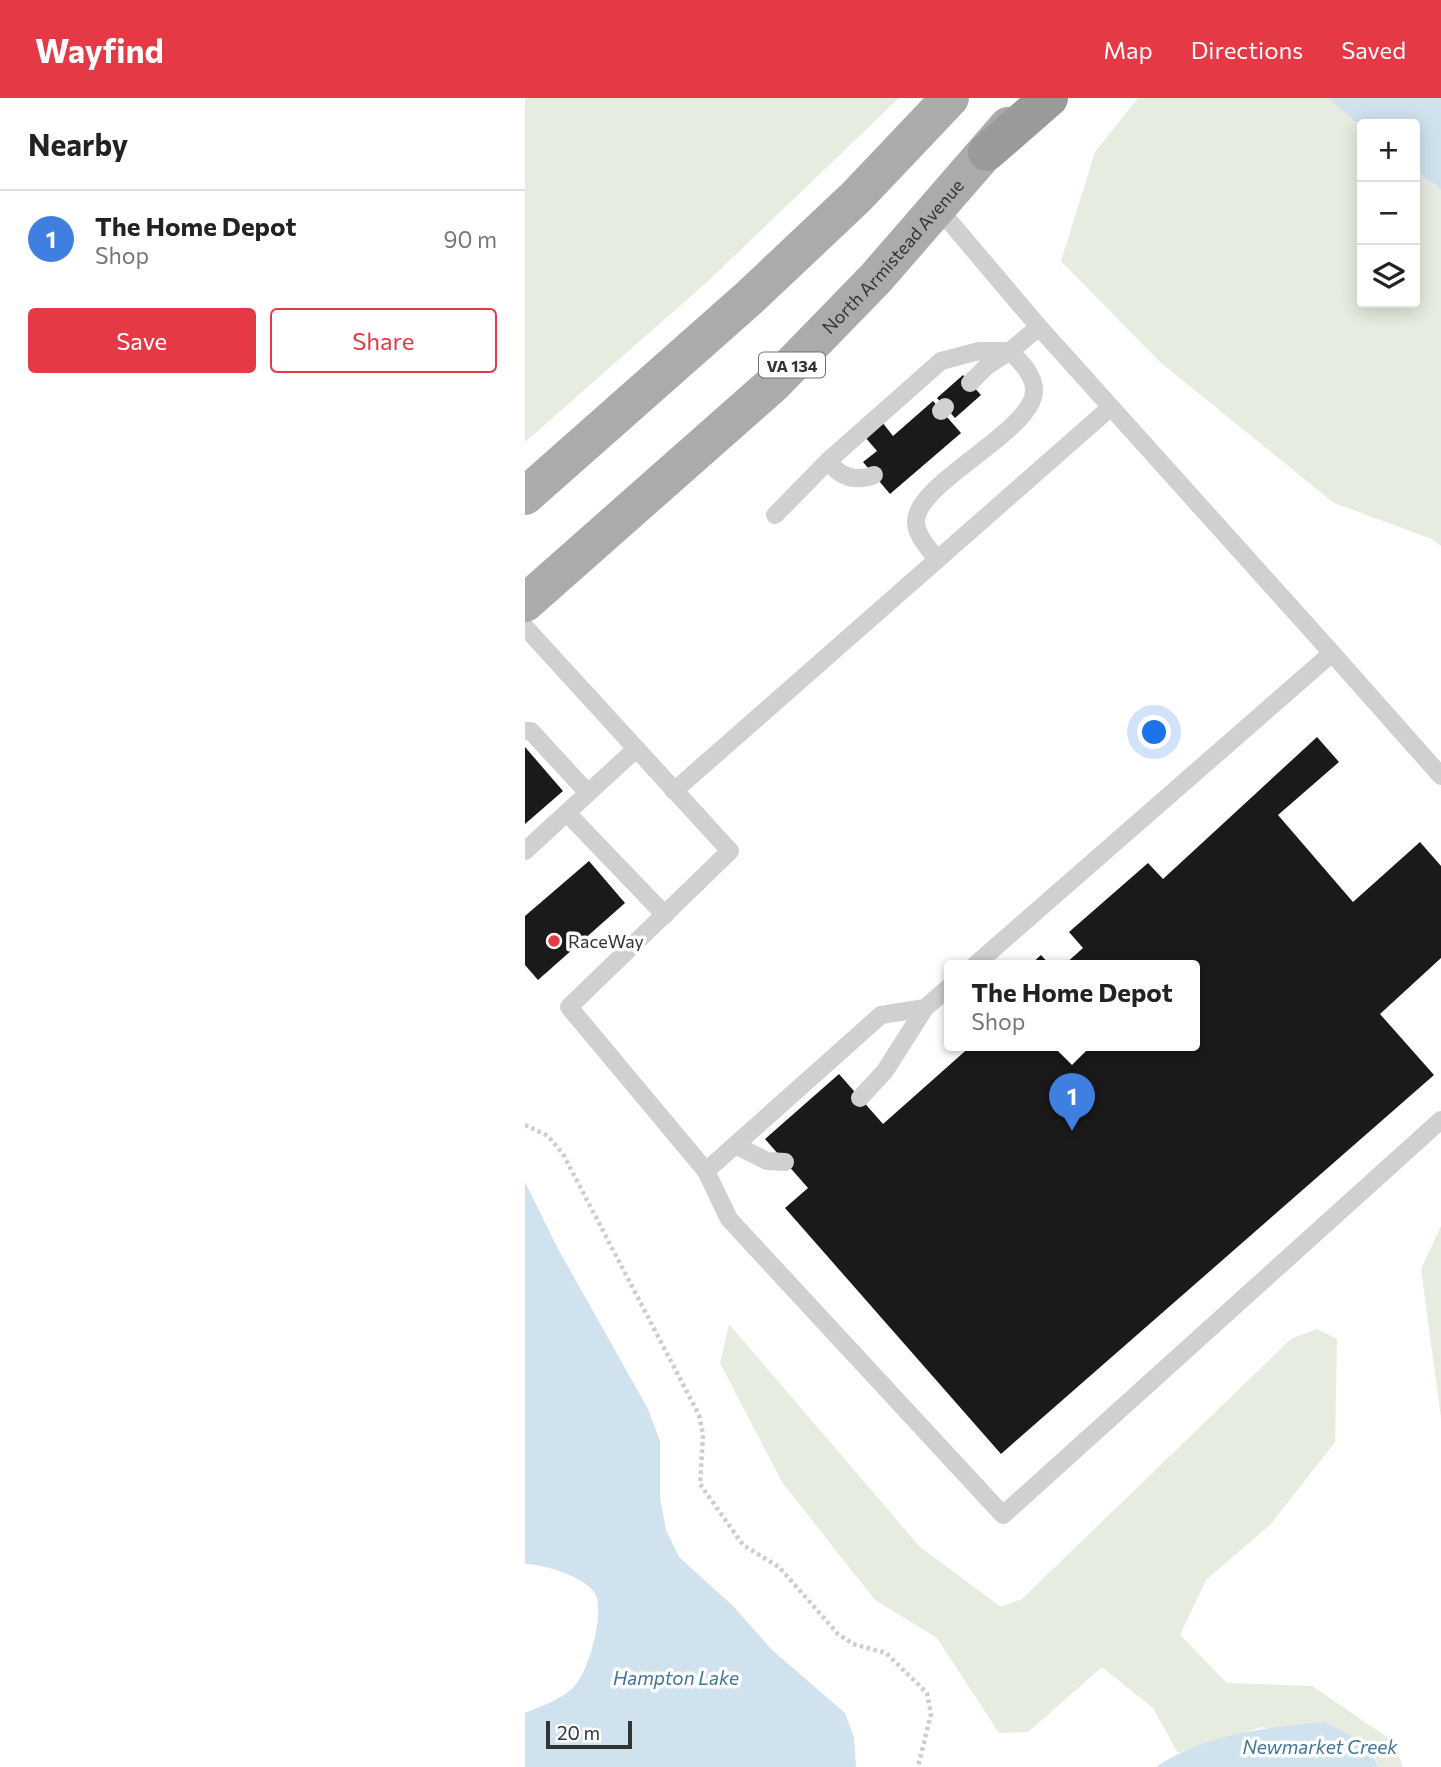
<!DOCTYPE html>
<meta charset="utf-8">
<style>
:root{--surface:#fff;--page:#f2f2f2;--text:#222;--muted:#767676;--line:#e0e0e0;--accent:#e63946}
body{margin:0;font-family:Commissioner,sans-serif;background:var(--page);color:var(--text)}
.controls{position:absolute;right:21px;top:21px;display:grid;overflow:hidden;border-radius:7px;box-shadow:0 4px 18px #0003}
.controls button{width:63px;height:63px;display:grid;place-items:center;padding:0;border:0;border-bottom:2px solid var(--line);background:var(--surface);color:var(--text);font:35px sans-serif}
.scale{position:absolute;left:21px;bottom:18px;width:86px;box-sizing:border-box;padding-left:7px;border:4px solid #333;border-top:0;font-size:19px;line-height:24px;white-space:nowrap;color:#333;-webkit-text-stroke:5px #fff;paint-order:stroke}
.you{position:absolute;left:630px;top:635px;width:24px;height:24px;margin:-18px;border:5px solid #fff;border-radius:50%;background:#1a73e8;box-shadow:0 0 0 10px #1a73e833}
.badge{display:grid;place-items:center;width:46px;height:46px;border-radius:50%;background:var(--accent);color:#fff;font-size:23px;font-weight:700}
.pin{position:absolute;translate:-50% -58px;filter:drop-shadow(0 2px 4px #0008)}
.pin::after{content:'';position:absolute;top:37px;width:24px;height:21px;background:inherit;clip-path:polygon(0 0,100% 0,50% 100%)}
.popup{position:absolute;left:419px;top:862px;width:256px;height:91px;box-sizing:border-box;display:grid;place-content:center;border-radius:7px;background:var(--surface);filter:drop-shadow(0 2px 5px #0005);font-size:23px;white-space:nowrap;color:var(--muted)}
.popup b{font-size:26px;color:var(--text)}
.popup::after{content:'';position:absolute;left:50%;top:100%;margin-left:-14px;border:14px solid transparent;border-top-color:var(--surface)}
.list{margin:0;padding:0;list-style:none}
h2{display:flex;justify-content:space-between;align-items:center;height:91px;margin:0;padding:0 28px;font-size:30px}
h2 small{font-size:23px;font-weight:400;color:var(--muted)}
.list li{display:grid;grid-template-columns:46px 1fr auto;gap:21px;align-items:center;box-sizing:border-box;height:98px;padding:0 28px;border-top:2px solid var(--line)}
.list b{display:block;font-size:26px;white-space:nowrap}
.list p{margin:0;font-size:23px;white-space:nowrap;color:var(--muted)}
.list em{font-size:23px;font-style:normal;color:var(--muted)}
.actions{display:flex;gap:14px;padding:21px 28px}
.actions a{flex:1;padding:16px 0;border:2px solid var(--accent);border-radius:7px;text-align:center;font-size:24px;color:var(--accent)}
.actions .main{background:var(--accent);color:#fff}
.icon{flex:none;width:38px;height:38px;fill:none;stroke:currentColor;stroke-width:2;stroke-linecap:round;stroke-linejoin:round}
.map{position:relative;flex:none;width:916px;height:1669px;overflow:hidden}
header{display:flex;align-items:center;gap:42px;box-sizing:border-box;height:98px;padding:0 35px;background:var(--accent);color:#fff}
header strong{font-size:33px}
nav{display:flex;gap:38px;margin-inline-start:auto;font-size:24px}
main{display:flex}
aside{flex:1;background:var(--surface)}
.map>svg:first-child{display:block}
.green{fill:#e6ecdf}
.water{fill:#cfe2ee}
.building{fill:#1a1a1a}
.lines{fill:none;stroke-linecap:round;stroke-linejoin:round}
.path{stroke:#cdcdcd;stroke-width:4.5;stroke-dasharray:3.5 3.5;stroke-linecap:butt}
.lane{stroke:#d0d0d0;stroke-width:18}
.primary{stroke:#ababab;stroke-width:38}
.highway{stroke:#9a9a9a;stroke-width:38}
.poi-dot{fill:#e63946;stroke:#fff;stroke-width:2.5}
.labels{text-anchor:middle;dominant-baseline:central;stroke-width:7;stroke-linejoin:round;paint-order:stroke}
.shield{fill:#fff;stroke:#707070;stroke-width:2}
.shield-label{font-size:16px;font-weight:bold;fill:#333}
.street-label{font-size:18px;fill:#333;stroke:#fff}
.poi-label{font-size:18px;fill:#333;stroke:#fff;text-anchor:start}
.water-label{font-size:19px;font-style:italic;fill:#3f7597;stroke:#fff}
</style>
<header>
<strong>Wayfind</strong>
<nav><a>Map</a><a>Directions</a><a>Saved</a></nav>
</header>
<main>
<aside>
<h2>Nearby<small></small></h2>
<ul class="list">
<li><span class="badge" style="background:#3f7fe0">1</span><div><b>The Home Depot</b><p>Shop</p></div><em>90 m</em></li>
</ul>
<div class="actions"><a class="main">Save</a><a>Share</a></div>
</aside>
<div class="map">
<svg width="916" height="1669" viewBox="0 0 916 1669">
<rect width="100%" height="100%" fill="#fff"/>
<!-- green -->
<g class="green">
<polygon points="0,0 374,0 182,184 0,344"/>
<polygon points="613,0 802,0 837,29 837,205 890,205 890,71 916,92 916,448 907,441 809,405 635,264 536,163 570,54"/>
<polygon points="916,1128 916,1320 896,1171"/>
<polygon points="204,1226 395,1449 476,1509 497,1501 766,1241 792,1231 812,1241 810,1344 745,1427 681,1482 655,1537 702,1585 787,1588 868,1643 878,1669 853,1669 850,1659 737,1629 653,1655 628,1610 577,1569 503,1634 474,1635 412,1540 350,1502 257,1384 195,1265"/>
</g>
<!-- water -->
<g class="water">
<polygon points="802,0 916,0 916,92 890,71 890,26 837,29"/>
<path d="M 0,1084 L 32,1149 L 123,1311 L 135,1343 L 135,1400 L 141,1432 L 154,1459 L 209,1509 L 247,1552 L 320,1615 L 329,1640 L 331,1669 L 0,1669 L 0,1615 C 16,1608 35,1602 48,1590 C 63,1576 82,1511 69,1494 C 58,1478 18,1466 0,1466 Z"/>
<path d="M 800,1624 C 821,1635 846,1646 853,1669 L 631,1669 C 680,1636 742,1629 800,1624 Z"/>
</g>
<!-- building -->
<g class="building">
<polygon points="438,277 456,297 430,320 412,300"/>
<polygon points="408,303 436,335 365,396 338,364 352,353 340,339 357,324 368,338"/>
<polygon points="792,639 814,664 753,717 828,804 895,744 916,768 916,860 855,916 909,977 476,1356 260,1110 283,1090 240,1041 314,976 358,1026 447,947 670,947 670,867 539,867 558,850 544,834 623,765 638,781"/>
<polygon points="0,649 38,693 0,726"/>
<polygon points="64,763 100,805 13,882 0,867 0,818"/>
<polygon points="516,857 525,867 505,867"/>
</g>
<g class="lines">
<!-- path -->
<polyline class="path" points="0,1027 23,1038 38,1056 174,1317 178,1337 175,1386 218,1447 254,1469 313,1536 328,1546 361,1555 402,1595 406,1616 393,1669"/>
<!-- lane -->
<g class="lane">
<polyline points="414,111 514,229 807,555 450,867"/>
<polyline points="416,313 420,309"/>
<path d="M 303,363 C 315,379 330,384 349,377"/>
<polyline points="250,417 303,363 416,263 454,253 485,253 514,229"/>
<path d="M 412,462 C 404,450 392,439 391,425 C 388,386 506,335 509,294 C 510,278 496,264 485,253 L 462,268 L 445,285"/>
<polyline points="0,529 205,753 44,909 181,1073 356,917 400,910 424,889"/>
<polyline points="807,555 916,678"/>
<polyline points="0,633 6,633 63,695"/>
<polyline points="149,693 586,309"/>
<polyline points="42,715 140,817"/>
<polyline points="0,753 111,651"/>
<polyline points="335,1000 360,973 400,910"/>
<polyline points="210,1047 242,1063 260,1064"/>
<polyline points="181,1073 204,1121 478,1417 916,1022"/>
</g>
<!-- primary -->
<g class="primary">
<polyline points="0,398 224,200 332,98 425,0"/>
<path id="s1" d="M 0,505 L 248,286 L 351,180 L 483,28"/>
</g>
<!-- highway -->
<polyline class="highway" points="462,54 524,0"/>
</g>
<!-- markers -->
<circle class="poi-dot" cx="29" cy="843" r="7"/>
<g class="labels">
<!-- shield labels -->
<rect class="shield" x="234" y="254.5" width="66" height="25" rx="5"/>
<g class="shield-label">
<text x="267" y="267">VA 134</text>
</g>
<!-- street labels -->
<g class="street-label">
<text stroke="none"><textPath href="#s1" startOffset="506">North Armistead Avenue</textPath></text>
</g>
<!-- poi labels -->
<g class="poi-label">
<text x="43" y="843">RaceWay</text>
</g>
<!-- water labels -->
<g class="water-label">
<text x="151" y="1579">Hampton Lake</text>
<text x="795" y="1648">Newmarket Creek</text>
</g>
</g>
</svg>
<div class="controls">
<button>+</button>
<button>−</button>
<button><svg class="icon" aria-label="layers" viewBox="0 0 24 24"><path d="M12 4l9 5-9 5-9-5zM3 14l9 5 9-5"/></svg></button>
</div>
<div class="scale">20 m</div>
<div class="you"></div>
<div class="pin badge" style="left:547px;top:1033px;background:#3f7fe0">1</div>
<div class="popup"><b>The Home Depot</b>Shop</div>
</div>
</main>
